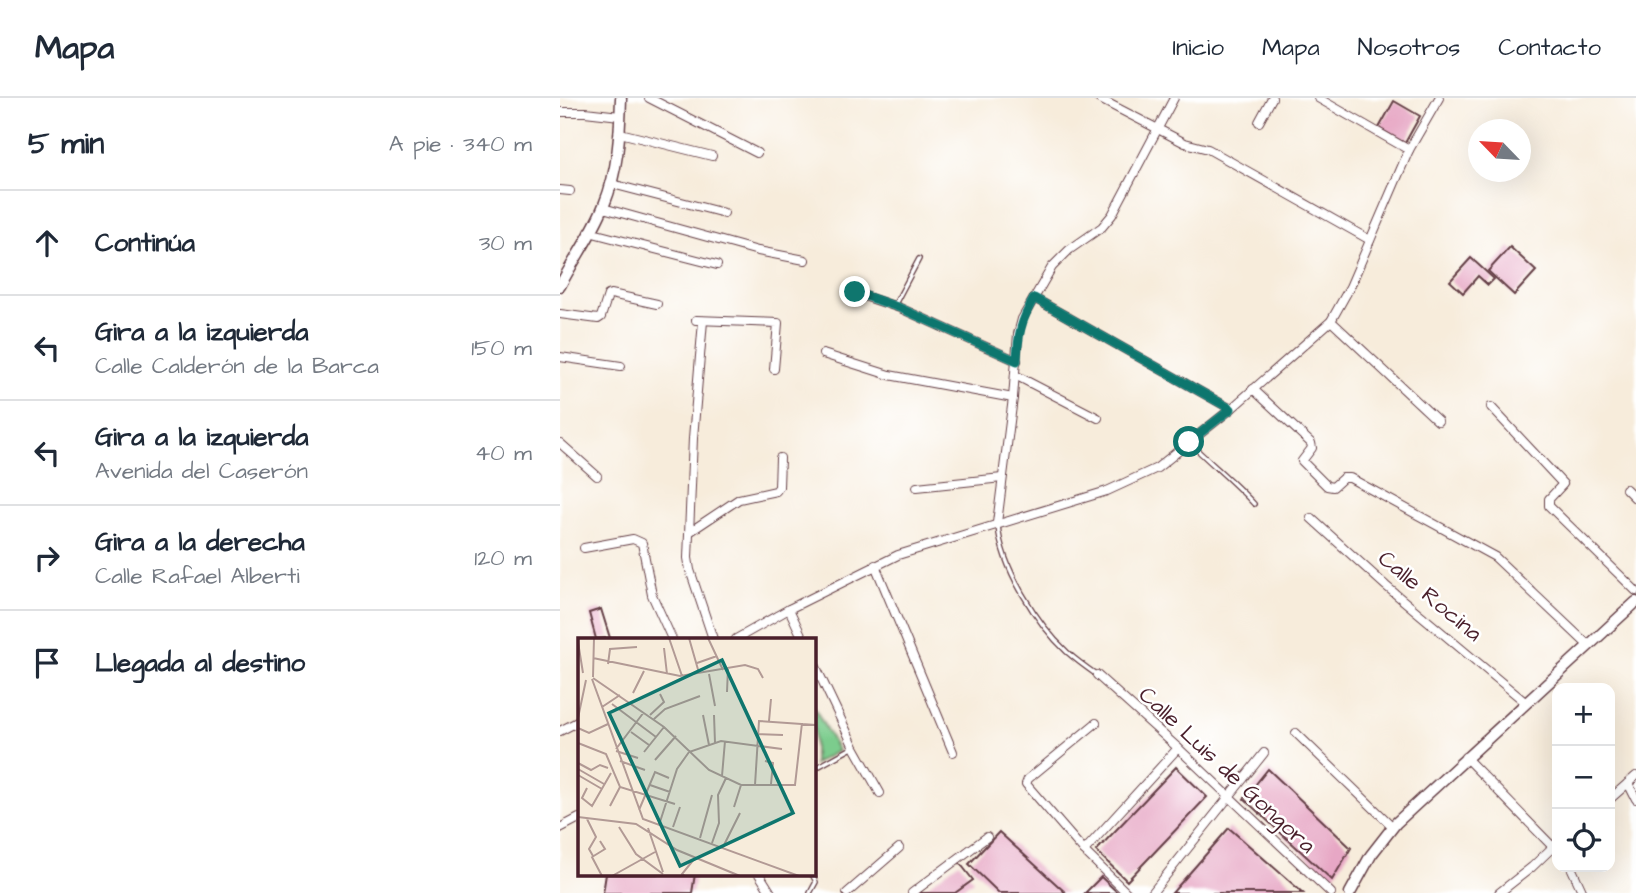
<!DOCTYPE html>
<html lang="es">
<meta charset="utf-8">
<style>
:root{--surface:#fff;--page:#f6f6f7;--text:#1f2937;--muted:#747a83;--line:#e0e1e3}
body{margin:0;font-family:"Architects Daughter",sans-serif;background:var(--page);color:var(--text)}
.controls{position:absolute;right:21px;bottom:21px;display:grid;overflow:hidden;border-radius:14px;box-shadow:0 7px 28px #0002}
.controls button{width:63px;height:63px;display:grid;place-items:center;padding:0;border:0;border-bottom:2px solid var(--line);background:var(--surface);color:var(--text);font:35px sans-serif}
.compass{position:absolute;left:908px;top:21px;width:63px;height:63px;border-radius:50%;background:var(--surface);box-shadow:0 7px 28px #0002;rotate:295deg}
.stop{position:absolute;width:21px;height:21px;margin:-16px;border:5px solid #0f766e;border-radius:50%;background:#fff}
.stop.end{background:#0f766e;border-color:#fff;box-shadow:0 2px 7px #0008}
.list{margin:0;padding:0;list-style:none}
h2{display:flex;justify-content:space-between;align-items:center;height:91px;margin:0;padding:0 28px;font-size:30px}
h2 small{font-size:23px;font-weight:400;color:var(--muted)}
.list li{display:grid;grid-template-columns:46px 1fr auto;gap:21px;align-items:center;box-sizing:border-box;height:105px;padding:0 28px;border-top:2px solid var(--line)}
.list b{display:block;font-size:26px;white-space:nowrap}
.list p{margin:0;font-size:23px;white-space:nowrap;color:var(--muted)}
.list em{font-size:23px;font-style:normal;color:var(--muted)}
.icon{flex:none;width:38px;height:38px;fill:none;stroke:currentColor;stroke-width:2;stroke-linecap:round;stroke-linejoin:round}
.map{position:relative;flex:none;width:1076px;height:795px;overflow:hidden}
header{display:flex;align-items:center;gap:42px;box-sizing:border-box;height:98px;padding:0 35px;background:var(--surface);border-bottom:2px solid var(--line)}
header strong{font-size:33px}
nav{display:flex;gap:38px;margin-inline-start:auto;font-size:24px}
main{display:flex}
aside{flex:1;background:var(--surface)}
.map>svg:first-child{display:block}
.green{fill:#7ccc8d;stroke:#63765c;stroke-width:2}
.building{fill:#e7a7c5}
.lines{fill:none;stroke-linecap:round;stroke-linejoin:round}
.lane-casing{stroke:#643e45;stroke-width:6}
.street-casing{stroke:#643e45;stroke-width:10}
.secondary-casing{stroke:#643e45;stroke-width:13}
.lane{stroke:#fff;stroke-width:3.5}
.street{stroke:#fff;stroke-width:8}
.secondary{stroke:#fff;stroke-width:10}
.route{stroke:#0f766e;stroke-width:9}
.labels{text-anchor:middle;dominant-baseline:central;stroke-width:5;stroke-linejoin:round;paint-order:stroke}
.street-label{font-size:23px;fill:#4a1f2b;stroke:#fff}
.inset-road{fill:none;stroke:#b29a95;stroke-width:2}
.view{fill:#0f766e;fill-opacity:0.15;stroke:#0f766e;stroke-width:3.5}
.inset-edge{fill:none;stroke:#4a1f2b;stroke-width:3.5}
</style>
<header>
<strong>Mapa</strong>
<nav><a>Inicio</a><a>Mapa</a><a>Nosotros</a><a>Contacto</a></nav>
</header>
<main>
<aside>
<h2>5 min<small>A pie · 340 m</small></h2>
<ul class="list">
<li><svg class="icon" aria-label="ahead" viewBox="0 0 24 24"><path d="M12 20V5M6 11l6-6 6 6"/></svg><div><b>Continúa</b></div><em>30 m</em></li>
<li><svg class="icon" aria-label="left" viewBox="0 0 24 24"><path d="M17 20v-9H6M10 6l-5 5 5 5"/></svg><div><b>Gira a la izquierda</b><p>Calle Calderón de la Barca</p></div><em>150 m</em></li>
<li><svg class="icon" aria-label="left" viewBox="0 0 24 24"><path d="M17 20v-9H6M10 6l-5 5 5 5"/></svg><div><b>Gira a la izquierda</b><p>Avenida del Caserón</p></div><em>40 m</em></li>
<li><svg class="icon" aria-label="right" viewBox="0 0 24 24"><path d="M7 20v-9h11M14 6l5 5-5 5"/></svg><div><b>Gira a la derecha</b><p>Calle Rafael Alberti</p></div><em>120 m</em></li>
<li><svg class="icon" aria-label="arrive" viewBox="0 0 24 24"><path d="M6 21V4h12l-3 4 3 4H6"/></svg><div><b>Llegada al destino</b></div></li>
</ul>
</aside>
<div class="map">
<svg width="1076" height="795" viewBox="0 0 1076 795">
<rect width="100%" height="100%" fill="#fff"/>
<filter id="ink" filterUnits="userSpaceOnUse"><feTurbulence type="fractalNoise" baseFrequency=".0143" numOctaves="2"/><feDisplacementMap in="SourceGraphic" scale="14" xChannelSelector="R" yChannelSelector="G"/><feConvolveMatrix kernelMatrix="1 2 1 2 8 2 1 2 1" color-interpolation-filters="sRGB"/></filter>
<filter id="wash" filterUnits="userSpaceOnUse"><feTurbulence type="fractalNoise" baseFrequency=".00686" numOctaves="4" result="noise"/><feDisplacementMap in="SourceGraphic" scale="28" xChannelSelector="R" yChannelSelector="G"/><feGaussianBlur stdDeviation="1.57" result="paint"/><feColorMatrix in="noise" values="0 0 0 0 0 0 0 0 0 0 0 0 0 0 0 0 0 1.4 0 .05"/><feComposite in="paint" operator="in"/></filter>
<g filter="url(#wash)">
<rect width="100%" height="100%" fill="#f7ecdb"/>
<!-- green -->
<polygon class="green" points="254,609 278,653 254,666"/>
<g id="blocks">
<!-- building -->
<g class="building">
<polygon points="834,3 860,18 845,45 819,30"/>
<polygon points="950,149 976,173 954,197 928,173"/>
<polygon points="911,160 934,181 928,187 918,178 903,195 890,183"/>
<polygon points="41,511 50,540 36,541 29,515"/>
<polygon points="616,669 647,699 567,783 536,753"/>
<polygon points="708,671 791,750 772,782 684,701"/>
<polygon points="669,730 743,795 612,795"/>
<polygon points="439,734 483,774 506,795 439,795 409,766"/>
<polygon points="399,764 413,782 395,795 358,795"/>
<polygon points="46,776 135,776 132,795 43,795"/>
<polygon points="541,779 558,795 525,795"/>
</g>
</g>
</g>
<g filter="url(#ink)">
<use href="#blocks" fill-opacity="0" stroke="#643e45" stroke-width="2"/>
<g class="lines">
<defs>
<g id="lane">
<polyline points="334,208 359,161"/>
<path d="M 630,345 C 651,366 674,384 694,406"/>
<path d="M 438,427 C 441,469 477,526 507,554 C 516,562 527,570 537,577"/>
<polyline points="254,671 292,650"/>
<polyline points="250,795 256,784 252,776"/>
</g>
<g id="street">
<polyline points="89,0 197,55"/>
<polyline points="538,0 625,45 648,51 810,142"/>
<polyline points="758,0 849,52"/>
<polyline points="0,14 25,14 60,18"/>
<polyline points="699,24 712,0"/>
<polyline points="60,35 152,58"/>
<polyline points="52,86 164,115"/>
<polyline points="0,92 10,93"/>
<polyline points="43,110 198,153 245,162"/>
<polyline points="29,134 157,167"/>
<polyline points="295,195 340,210 457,263"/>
<polyline points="474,200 671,311"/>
<polyline points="0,216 38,221 41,219 48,197 51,196 97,206"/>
<polyline points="136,222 218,225 214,271"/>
<polyline points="143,223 133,340 128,460 130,472 153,541"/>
<polyline points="771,223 878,323"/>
<polyline points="263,256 329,277 453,300"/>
<polyline points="0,259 61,268"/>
<polyline points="455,277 538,320"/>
<polyline points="693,291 751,345 752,350 742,363 767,388 773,389 783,380 790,380 935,459 1029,548"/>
<polyline points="931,309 1003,386 989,401 989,408 1076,493"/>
<polyline points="0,345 37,378"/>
<polyline points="357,389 442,380"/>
<polyline points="1066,391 1076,401"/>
<polyline points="751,420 826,488 965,604"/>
<polyline points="437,425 453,300 458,236 462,221 492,169 509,152 542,129 552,117 614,0"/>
<polyline points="131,433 179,401 216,393 219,389 220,360"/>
<polyline points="24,450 73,441 82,445 92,497 112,541"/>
<polyline points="315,467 393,654"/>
<polyline points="229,511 243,541"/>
<polyline points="176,541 229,511 338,457 547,393 597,370 671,311 771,223 790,189 849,52 879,0"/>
<polyline points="254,565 294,649 320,695"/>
<polyline points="537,577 618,650 771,795"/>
<polyline points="536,625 468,681 466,686 524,753 567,795"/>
<polyline points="0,633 19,623"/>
<polyline points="736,635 833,729"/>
<polyline points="905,659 993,749"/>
<polyline points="1068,685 1076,701"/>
<polyline points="1050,701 1076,678"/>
<polyline points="0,730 19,720"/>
<polyline points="524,753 618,650"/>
<polyline points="1011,769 1023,795"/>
<polyline points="199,776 211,795"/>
<polyline points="287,795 339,750"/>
<polyline points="352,795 427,739"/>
<polyline points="592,795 704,655"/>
<polyline points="939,795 972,769 997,745"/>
</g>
<g id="secondary">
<path d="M 0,188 C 14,161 33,135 44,107 C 58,73 60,36 61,0"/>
<polyline points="790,795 811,757 836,725 1076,504"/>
</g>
</defs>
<!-- lane casing -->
<use href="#lane" class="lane-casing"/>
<!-- street casing -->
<use href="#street" class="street-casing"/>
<!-- secondary casing -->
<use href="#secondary" class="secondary-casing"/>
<!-- lane -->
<use href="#lane" class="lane"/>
<!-- street -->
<use href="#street" class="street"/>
<!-- secondary -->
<use href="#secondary" class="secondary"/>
</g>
</g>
<g class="lines" filter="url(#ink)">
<!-- route -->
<path class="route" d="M 295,194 L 340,210 L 457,263 C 458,236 461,223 474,200 L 671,311 L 629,344"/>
</g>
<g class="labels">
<!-- street labels -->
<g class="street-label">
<text transform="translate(870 498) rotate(40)">Calle Rocina</text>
<text transform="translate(667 672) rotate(43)">Calle Luis de Gongora</text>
</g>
</g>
<!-- overview -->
<g transform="translate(18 540)">
<rect width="238" height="238" fill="#f7ecdb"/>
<path class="inset-road" d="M 91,0 L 104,38M 111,0 L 121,35M 130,0 L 145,32M 0,4 L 5,35M 86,10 L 89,36M 15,20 L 102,38 L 167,27 L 180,31 L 185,40M 119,25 L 139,18M 30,26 L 32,11 L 59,9M 131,36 L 137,68M 15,39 L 16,0M 15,40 L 86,89 L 131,132 L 163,147 L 217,147 L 224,85M 14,41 L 65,181 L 221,238M 149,54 L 150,30M 55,55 L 66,33M 34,66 L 78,99M 24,69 L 42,57M 72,77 L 86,64 L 82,56M 125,77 L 131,107M 136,77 L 137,105M 0,80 L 8,42M 76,81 L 87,71 L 122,58M 191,83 L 193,61M 0,90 L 11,95 L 30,86M 53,94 L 71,107M 180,96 L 205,97M 0,105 L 28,116 L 42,149 L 97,166M 38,111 L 66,74M 38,113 L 60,120M 66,114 L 86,89M 77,122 L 98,98M 42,123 L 67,132M 187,123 L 195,125 L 193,146M 0,125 L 13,132 L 22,127 L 30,130M 0,131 L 26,146M 0,137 L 24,151M 144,138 L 147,103M 72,147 L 92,154M 177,147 L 181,83 L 238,87M 9,150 L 4,160 L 14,168 L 33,135M 32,168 L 42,149M 156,169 L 163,147M 61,172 L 77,134 L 91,140M 0,179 L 58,186 L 99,212 L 162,238M 9,181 L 18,199 L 11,211 L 15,218M 81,187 L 99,131 L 111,114 L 143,103 L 204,111M 41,189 L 58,216 L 85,236M 95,189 L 102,169M 70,190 L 85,234M 122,200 L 134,157M 22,203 L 27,211 L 14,219 L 24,238M 134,205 L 141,185 L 140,157 L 148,140M 145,209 L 162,175M 34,238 L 77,214M 107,238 L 104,236 L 117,220"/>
<path class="view" d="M 144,22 L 215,175 L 102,228 L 31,75 Z"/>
<rect width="238" height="238" class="inset-edge"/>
</g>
</svg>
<div class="controls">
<button>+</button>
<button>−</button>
<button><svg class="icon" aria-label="locate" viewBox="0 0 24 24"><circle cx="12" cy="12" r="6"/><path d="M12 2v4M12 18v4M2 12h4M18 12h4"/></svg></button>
</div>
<svg class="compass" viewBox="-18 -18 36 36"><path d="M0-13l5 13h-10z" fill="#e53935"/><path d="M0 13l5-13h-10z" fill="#747a83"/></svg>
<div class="stop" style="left:629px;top:344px"></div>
<div class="stop end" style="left:295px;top:194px"></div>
</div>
</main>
